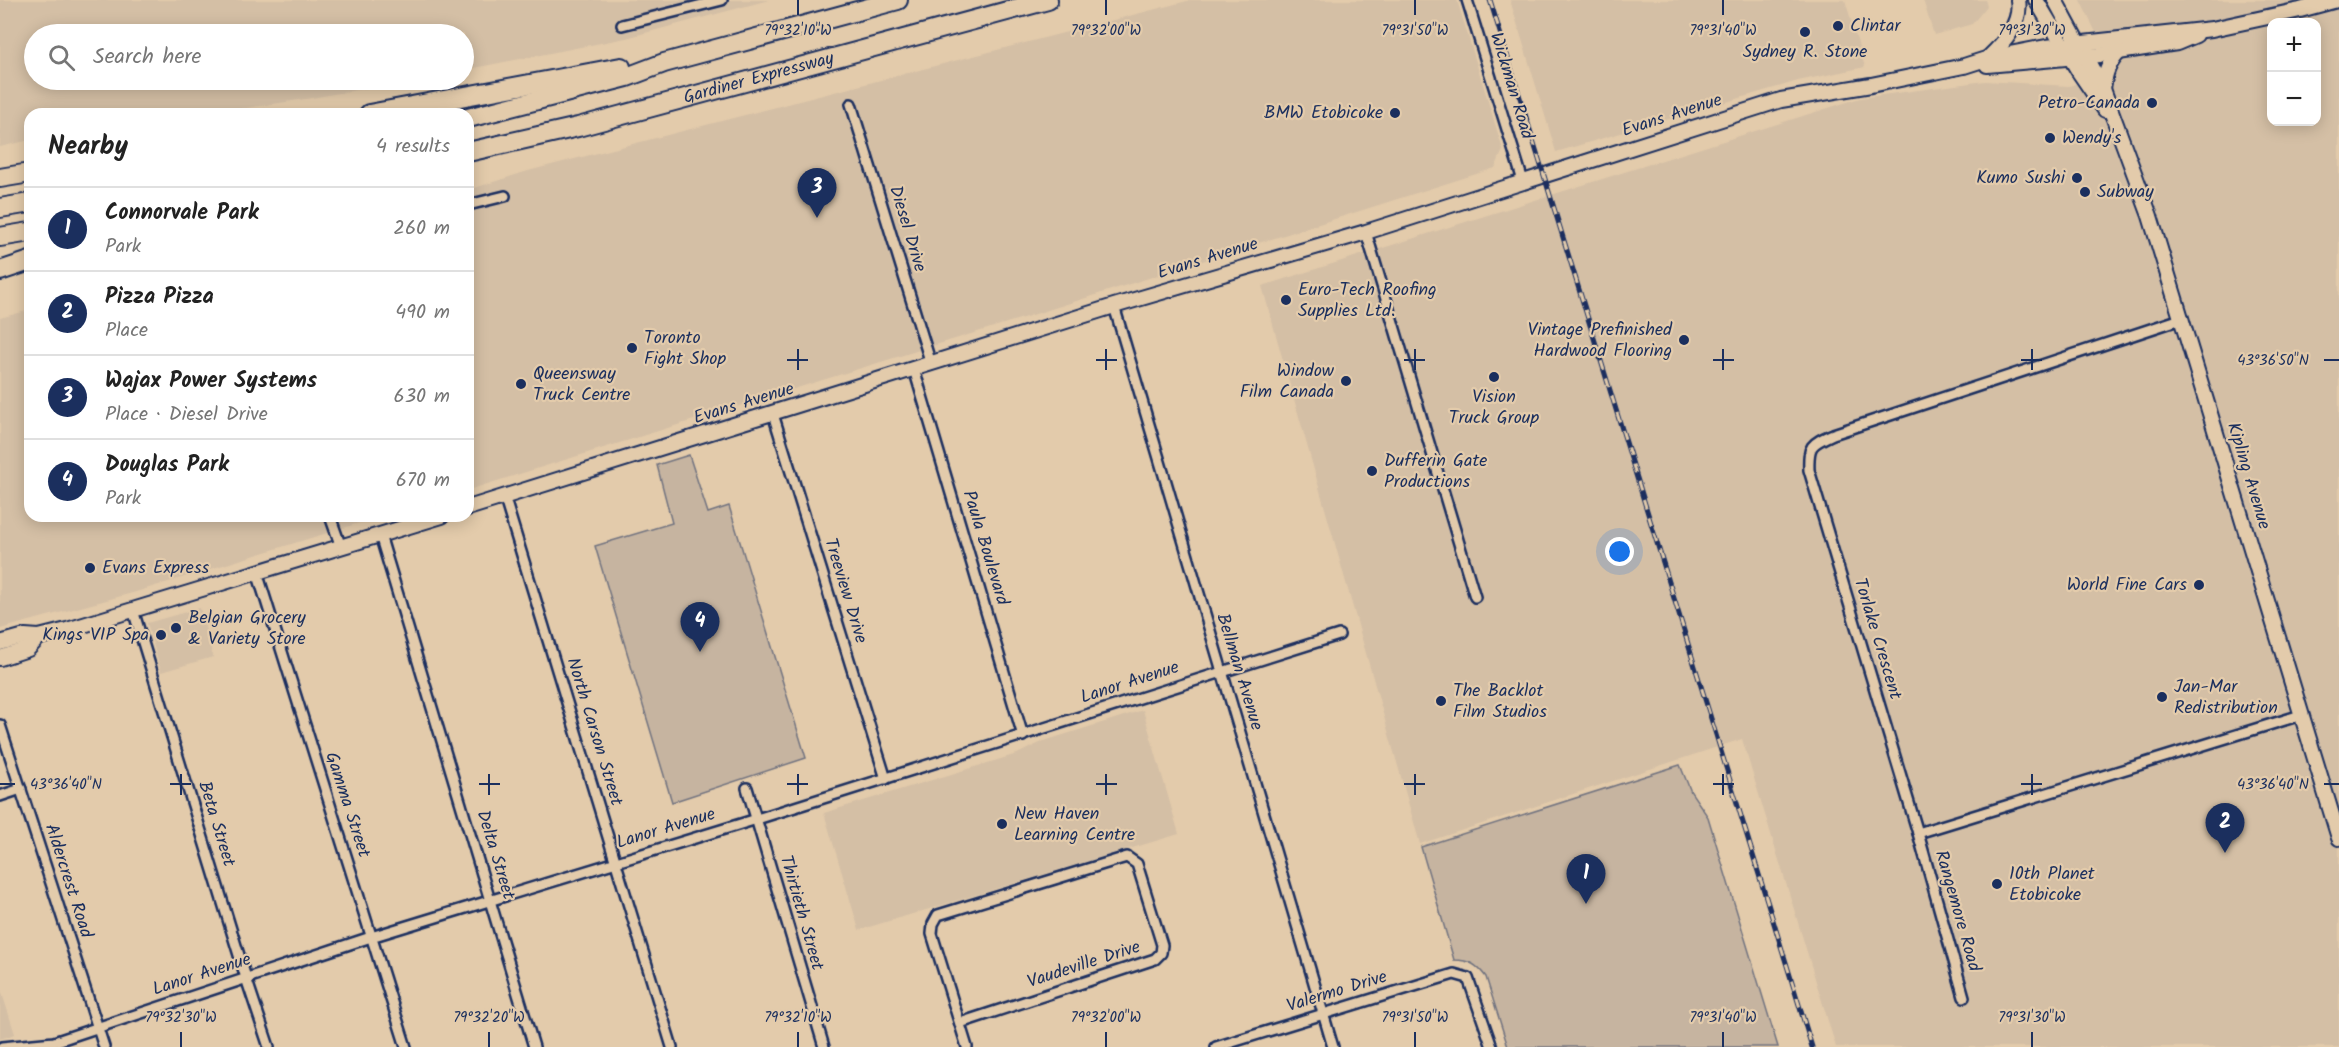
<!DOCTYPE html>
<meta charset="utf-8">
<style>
:root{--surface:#fff;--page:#f6f6f6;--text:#222;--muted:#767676;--line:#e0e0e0;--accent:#1b2f5e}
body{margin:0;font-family:Kalam,sans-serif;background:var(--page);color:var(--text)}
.controls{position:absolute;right:18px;top:18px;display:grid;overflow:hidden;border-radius:12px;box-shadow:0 3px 15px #0003}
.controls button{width:54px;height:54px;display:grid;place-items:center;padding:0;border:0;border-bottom:2px solid var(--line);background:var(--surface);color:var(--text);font:30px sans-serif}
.you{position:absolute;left:1620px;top:552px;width:21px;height:21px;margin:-15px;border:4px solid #fff;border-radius:50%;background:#1a73e8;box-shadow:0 0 0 9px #1a73e833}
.badge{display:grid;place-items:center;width:39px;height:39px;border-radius:50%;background:var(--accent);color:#fff;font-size:20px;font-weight:700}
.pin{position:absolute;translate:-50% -50px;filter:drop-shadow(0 2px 3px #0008)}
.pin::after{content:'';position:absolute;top:32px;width:21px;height:18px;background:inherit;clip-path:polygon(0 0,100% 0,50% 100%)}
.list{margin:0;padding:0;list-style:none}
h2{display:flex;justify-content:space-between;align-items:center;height:78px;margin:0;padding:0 24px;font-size:26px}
h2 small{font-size:20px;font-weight:400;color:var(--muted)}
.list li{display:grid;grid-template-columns:39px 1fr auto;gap:18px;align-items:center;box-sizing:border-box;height:84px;padding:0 24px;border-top:2px solid var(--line)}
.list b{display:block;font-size:22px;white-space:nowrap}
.list p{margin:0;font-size:20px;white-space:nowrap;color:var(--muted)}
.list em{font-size:20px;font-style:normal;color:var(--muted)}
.icon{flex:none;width:33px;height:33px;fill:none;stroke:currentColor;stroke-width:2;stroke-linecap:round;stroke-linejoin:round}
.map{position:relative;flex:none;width:2339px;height:1047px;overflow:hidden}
.search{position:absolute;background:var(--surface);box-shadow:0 3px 15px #0003;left:24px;top:24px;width:450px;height:66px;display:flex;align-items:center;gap:15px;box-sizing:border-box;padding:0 21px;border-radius:33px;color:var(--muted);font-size:22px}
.panel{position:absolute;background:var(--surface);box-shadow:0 3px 15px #0003;left:24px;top:108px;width:450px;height:414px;border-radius:18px}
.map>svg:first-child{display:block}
.built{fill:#d4bfa5;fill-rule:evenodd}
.green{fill:#c6b4a0;stroke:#70727f;stroke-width:1.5}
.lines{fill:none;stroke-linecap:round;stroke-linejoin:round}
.minor-casing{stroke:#1b2f5e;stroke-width:14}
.secondary-casing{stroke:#1b2f5e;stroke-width:18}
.motorway-casing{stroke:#1b2f5e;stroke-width:22}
.minor{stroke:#e3cbab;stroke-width:9}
.secondary{stroke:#e3cbab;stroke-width:14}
.motorway{stroke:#e3cbab;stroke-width:18}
.rail-casing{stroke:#1b2f5e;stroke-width:5}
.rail{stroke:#e3cbab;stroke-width:3;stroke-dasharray:9;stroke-linecap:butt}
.ticks{fill:none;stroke:#1b2f5e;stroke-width:2}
.poi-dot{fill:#1b2f5e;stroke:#e3cbab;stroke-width:2}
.labels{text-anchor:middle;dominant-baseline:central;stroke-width:4.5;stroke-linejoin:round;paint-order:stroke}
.poi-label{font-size:18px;fill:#1b2f5e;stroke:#e3cbab;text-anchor:start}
.street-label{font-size:18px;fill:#1b2f5e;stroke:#e3cbab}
.ticks-label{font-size:15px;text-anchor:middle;fill:#1b2f5e;stroke:#e3cbab;stroke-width:4.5;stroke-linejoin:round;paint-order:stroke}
</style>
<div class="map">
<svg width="2339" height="1047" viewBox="0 0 2339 1047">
<rect width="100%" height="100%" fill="#e3cbab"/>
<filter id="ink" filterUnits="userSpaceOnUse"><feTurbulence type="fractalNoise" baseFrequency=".0167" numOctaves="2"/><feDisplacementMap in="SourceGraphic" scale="12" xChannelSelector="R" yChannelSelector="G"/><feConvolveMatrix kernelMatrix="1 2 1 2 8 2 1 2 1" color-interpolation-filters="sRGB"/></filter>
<g filter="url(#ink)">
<!-- built -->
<g class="built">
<polygon points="0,0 769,0 626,38 464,70 464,34 34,34 34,80 412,80 306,99 205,114 30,114 30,140 0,147"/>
<polygon points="1191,0 1457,0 1503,150 1495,168 1026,317 468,490 468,190 528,171"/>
<polygon points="1510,0 1845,0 1865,67 1798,81 1556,152"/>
<polygon points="1923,0 1985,0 1987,6 1972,24 1934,35"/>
<path d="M 2080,0 L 2339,0 L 2339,1047 L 1836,1047 L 1742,739 L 1420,844 L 1262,286 L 1860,98 L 1985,81 L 2069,86 L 2115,71 ZM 2272,22 L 2316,22 L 2316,122 L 2272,122 Z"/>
<polygon points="30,310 30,516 382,516 136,592 0,629 0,318"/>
<polygon points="200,608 213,657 161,672 147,623"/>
<polygon points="1143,710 1179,834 859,930 824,813 1017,754 1044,741"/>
<polygon points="0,987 15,1034 0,1039"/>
</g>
<!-- green -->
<g class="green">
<polygon points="689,455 708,513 729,506 806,758 672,802 595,546 672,523 657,465"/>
<path d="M 1680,765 L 1691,792 L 1708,817 L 1778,1047 L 1508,1047 L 1486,977 C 1477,965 1470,960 1454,960 L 1421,847 Z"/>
</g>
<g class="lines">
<defs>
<g id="minor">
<polyline points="1467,0 1523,181"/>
<polyline points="622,25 722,0"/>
<polyline points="851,104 931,364"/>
<polyline points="468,205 505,196"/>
<polyline points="1366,232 1475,597"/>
<polyline points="1114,306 1333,1047"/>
<polyline points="914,369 1023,736"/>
<polyline points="773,414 886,779"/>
<polyline points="504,496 672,1047"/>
<polyline points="330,516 341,547"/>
<polyline points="380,535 534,1047"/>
<polyline points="257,572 406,1047"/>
<polyline points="133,610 246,978 269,1047"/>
<polyline points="0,725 104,1047"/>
<polyline points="747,788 824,1047"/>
<polyline points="0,796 21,789"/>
<polyline points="1918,833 2301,715"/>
<path d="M 1964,997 L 1918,833 L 1809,470 C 1808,445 1811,444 1833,434 L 2181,319"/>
<polyline points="960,1023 1155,959 1161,953 1162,945 1137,864 1127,857 1120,859 938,915 933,924 932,934 967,1047"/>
<polyline points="2,1047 54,1042 371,937 757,819 1339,635"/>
<polyline points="1216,1047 1454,974 1468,978 1492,1047"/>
</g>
<g id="secondary">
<polyline points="2036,0 2079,72 2105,110"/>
<polyline points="2055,0 2103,89 2150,216 2339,838"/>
<path d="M 1989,57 C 2004,43 2022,23 2018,0"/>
<polyline points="1987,65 2099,55 2177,43 2196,35"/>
<path d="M 2103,89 C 2105,73 2108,64 2119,52"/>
<polyline points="468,508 1114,306 1366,232 1781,100 1871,85 1964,66 1989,58 2046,47 2212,29 2300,10 2337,0"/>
<polyline points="0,643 25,636 39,637 67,630 442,516"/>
<polyline points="0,658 28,649 39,637"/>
</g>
<g id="motorway">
<polyline points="369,114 621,67"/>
<polyline points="468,118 627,77 664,63 898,0"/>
<path id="s1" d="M 468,152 L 578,127 L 1048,0"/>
<polyline points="0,178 30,173"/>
<polyline points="0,208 30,203"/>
<polyline points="0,237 30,232"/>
<polyline points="0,271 30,261"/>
</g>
</defs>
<!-- minor casing -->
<use href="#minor" class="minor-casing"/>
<!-- secondary casing -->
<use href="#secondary" class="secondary-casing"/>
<!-- motorway casing -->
<use href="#motorway" class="motorway-casing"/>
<!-- minor -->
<use href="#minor" class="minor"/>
<!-- secondary -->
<use href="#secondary" class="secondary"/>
<!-- motorway -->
<use href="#motorway" class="motorway"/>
<defs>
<polyline id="rail" points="1490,0 1812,1047"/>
</defs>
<!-- rail casing -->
<use href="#rail" class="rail-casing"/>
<!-- rail -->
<use href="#rail" class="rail"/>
</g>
</g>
<!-- ticks -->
<path class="ticks" d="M 798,0 L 798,15M 1106,0 L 1106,15M 1415,0 L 1415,15M 1723,0 L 1723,15M 2032,0 L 2032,15M 798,349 L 798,370M 1106,349 L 1106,370M 1415,349 L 1415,370M 1723,349 L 1723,370M 2032,349 L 2032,370M 787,360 L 808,360M 1096,360 L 1117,360M 1404,360 L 1425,360M 1713,360 L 1734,360M 2021,360 L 2042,360M 2324,360 L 2339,360M 181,774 L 181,795M 489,774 L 489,795M 798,774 L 798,795M 1106,774 L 1106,795M 1415,774 L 1415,795M 1723,774 L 1723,795M 2032,774 L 2032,795M 0,784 L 15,784M 170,784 L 191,784M 479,784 L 500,784M 787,784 L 808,784M 1096,784 L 1117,784M 1404,784 L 1425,784M 1713,784 L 1734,784M 2021,784 L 2042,784M 2324,784 L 2339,784M 181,1032 L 181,1047M 489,1032 L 489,1047M 798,1032 L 798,1047M 1106,1032 L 1106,1047M 1415,1032 L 1415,1047M 1723,1032 L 1723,1047M 2032,1032 L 2032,1047"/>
<!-- markers -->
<g class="poi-dot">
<circle cx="1838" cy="26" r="6"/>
<circle cx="1805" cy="32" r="6"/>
<circle cx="2152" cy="103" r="6"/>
<circle cx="1395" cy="113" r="6"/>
<circle cx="2050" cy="138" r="6"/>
<circle cx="2077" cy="178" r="6"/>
<circle cx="2085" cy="192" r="6"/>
<circle cx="1286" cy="300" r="6"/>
<circle cx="1684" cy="340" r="6"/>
<circle cx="632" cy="348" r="6"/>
<circle cx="1494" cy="377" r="6"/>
<circle cx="1346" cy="381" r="6"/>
<circle cx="521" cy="384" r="6"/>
<circle cx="1372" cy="471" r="6"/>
<circle cx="90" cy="568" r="6"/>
<circle cx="2199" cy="585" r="6"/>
<circle cx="176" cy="628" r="6"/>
<circle cx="161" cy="635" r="6"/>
<circle cx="2162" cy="697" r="6"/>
<circle cx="1441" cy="701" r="6"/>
<circle cx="1002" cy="824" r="6"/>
<circle cx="1997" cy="884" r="6"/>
</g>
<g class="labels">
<!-- poi labels -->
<g class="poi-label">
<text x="1850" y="26">Clintar</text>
<text x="1805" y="52" text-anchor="middle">Sydney R. Stone</text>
<text x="2140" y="103" text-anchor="end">Petro-Canada</text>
<text x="1383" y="113" text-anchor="end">BMW Etobicoke</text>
<text x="2062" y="138">Wendy's</text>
<text x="2065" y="178" text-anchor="end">Kumo Sushi</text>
<text x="2097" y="192">Subway</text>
<text x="1298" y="290">Euro-Tech Roofing<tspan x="1298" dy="21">Supplies Ltd.</tspan></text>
<text x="1672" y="330" text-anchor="end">Vintage Prefinished<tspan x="1672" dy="21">Hardwood Flooring</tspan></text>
<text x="644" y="338">Toronto<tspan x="644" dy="21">Fight Shop</tspan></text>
<text x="1334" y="371" text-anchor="end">Window<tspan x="1334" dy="21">Film Canada</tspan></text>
<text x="533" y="374">Queensway<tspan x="533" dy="21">Truck Centre</tspan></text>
<text x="1494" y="397" text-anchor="middle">Vision<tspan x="1494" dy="21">Truck Group</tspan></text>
<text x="1384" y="461">Dufferin Gate<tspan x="1384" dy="21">Productions</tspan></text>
<text x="102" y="568">Evans Express</text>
<text x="2187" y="585" text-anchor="end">World Fine Cars</text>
<text x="188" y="618">Belgian Grocery<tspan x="188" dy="21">&amp; Variety Store</tspan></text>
<text x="149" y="635" text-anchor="end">Kings VIP Spa</text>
<text x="2174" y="687">Jan-Mar<tspan x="2174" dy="21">Redistribution</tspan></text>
<text x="1453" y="691">The Backlot<tspan x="1453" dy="21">Film Studios</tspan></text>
<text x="1014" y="814">New Haven<tspan x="1014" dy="21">Learning Centre</tspan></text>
<text x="2009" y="874">10th Planet<tspan x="2009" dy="21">Etobicoke</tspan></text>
</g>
<!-- street labels -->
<g class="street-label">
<text stroke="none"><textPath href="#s1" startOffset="300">Gardiner Expressway</textPath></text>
<text transform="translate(1511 86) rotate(73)">Wickman Road</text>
<text transform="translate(1672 116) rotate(-18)">Evans Avenue</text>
<text transform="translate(907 229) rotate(73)">Diesel Drive</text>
<text transform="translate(1208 259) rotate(-17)">Evans Avenue</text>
<text transform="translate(744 404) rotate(-17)">Evans Avenue</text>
<text transform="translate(2248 476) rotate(73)">Kipling Avenue</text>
<text transform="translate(985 548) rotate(73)">Paula Boulevard</text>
<text transform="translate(845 591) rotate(73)">Treeview Drive</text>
<text transform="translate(1877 639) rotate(73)">Torlake Crescent</text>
<text transform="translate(1239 672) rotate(73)">Bellman Avenue</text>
<text transform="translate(1130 683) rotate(-18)">Lanor Avenue</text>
<text transform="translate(594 732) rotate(73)">North Carson Street</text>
<text transform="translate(347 805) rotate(72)">Gamma Street</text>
<text transform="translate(216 824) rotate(73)">Beta Street</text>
<text transform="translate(666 829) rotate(-17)">Lanor Avenue</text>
<text transform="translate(495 855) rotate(73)">Delta Street</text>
<text transform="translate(68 881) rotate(72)">Aldercrest Road</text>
<text transform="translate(1957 911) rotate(74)">Rangemore Road</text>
<text transform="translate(801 913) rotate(74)">Thirtieth Street</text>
<text transform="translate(1084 965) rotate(-18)">Vaudeville Drive</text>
<text transform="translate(202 975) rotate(-18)">Lanor Avenue</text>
<text transform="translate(1337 992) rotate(-17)">Valermo Drive</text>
</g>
</g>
<g class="ticks-label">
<text x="798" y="35">79°32'10"W</text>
<text x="1106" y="35">79°32'00"W</text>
<text x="1415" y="35">79°31'50"W</text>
<text x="1723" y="35">79°31'40"W</text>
<text x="2032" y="35">79°31'30"W</text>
<text x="2273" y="365">43°36'50"N</text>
<text x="66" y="789">43°36'40"N</text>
<text x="2273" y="789">43°36'40"N</text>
<text x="181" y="1022">79°32'30"W</text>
<text x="489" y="1022">79°32'20"W</text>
<text x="798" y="1022">79°32'10"W</text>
<text x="1106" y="1022">79°32'00"W</text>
<text x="1415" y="1022">79°31'50"W</text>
<text x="1723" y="1022">79°31'40"W</text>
<text x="2032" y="1022">79°31'30"W</text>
</g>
</svg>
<div class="controls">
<button>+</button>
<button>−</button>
</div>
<div class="you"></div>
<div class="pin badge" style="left:1586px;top:904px">1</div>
<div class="pin badge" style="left:2225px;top:853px">2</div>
<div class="pin badge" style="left:817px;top:218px">3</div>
<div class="pin badge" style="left:700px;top:652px">4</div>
<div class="search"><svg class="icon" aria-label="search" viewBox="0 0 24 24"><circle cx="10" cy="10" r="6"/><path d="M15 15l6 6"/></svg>Search here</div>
<section class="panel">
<h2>Nearby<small>4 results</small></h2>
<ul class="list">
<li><span class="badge">1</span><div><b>Connorvale Park</b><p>Park</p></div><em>260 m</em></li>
<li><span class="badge">2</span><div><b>Pizza Pizza</b><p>Place</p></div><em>490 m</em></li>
<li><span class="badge">3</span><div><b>Wajax Power Systems</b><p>Place · Diesel Drive</p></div><em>630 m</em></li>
<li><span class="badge">4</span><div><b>Douglas Park</b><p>Park</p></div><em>670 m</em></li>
</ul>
</section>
</div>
